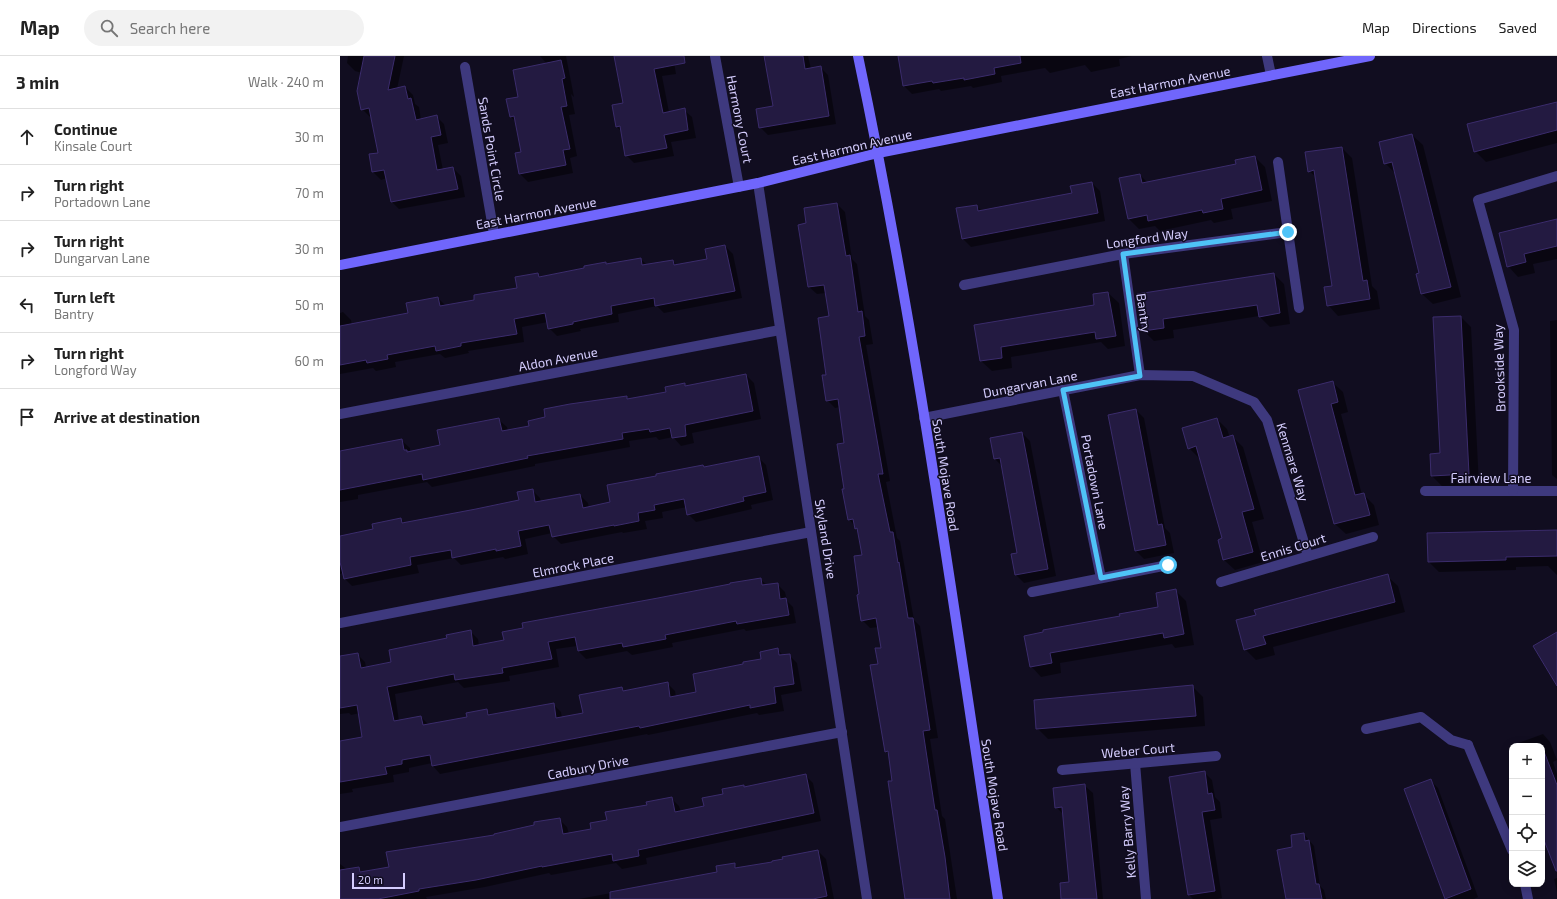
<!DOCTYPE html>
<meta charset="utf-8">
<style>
:root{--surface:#fff;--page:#f2f2f2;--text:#222;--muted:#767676;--line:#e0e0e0}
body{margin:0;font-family:"Exo 2",sans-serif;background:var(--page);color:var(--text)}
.controls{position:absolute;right:12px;bottom:12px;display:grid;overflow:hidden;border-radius:8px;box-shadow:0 2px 10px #0003}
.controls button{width:36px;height:36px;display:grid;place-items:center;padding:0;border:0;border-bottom:1px solid var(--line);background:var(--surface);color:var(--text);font:20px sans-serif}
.scale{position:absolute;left:12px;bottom:10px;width:53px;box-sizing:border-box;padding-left:4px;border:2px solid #d5cdfe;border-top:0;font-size:11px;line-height:14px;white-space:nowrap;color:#d5cdfe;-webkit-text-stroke:3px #110d20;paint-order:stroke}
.stop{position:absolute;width:12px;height:12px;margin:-9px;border:3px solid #4fc3f7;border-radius:50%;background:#fff}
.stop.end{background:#4fc3f7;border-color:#fff;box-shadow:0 1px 4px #0008}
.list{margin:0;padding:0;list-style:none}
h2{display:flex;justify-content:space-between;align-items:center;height:52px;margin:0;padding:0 16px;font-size:17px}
h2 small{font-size:13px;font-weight:400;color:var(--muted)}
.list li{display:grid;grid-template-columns:26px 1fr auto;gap:12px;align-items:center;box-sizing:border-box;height:56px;padding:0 16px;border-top:1px solid var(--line)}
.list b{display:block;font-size:15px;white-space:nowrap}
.list p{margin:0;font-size:13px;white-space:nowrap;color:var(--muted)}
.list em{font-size:13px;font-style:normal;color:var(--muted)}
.icon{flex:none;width:22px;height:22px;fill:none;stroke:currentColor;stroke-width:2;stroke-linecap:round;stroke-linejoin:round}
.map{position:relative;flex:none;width:1217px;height:843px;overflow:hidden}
header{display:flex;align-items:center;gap:24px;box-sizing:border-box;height:56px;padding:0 20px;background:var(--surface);border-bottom:1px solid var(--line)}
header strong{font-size:19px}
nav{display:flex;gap:22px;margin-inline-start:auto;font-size:14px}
.search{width:280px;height:36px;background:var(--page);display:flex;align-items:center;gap:10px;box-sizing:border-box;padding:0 14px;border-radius:22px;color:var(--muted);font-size:15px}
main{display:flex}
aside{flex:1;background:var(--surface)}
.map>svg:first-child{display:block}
.shadow{fill:#0007}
.building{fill:#231a41;stroke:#3b2c6c}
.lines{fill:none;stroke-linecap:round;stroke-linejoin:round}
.lane{stroke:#3e397e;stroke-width:10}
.street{stroke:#3e397e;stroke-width:10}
.secondary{stroke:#7066fc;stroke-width:10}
.route{stroke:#4fc3f7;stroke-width:5}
.labels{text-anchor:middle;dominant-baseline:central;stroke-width:3;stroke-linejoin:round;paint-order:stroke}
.street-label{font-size:13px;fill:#d5cdfe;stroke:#110d20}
</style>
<header>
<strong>Map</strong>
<div class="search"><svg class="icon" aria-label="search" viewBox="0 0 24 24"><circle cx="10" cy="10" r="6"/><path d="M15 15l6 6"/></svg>Search here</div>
<nav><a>Map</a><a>Directions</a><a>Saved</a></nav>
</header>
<main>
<aside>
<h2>3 min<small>Walk · 240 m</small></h2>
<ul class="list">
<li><svg class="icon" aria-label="ahead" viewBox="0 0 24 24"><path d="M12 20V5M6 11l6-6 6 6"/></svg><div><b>Continue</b><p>Kinsale Court</p></div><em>30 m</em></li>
<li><svg class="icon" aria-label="right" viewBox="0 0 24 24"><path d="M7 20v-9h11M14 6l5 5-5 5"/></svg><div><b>Turn right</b><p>Portadown Lane</p></div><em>70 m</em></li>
<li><svg class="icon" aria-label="right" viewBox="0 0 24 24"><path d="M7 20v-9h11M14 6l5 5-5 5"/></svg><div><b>Turn right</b><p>Dungarvan Lane</p></div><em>30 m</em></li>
<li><svg class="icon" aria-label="left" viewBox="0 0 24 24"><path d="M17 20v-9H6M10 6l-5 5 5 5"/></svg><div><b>Turn left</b><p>Bantry</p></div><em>50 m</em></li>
<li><svg class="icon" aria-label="right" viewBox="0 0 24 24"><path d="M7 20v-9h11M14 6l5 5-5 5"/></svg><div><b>Turn right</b><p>Longford Way</p></div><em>60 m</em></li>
<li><svg class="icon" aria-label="arrive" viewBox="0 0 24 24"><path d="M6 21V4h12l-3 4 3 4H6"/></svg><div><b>Arrive at destination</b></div></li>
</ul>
</aside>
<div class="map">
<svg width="1217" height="843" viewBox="0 0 1217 843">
<rect width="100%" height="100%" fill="#110d20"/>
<!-- shadow -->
<g class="shadow">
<polygon points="8,0 64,0 57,33 65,31 73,39 75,48 79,51 81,64 97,61 104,68 108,87 98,89 103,114 113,112 121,120 125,141 59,153 52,146 47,122 41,124 33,116 39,97 31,61 30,61 22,53 22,17 15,15 7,7"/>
<polygon points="200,0 226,0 234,41 231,38 235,58 229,59 237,100 230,102 233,117 188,126 180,118 176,98 182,97 176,66 171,61 179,42 207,8"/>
<polygon points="275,0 333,0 336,18 322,20 329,56 344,54 352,61 356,82 331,86 334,100 294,107 286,99 282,76 276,70 284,48"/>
<polygon points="423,0 468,0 471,13 480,11 488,19 496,68 428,79 420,71 434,50 427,12 425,10"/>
<polygon points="559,0 792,0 779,3 780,10 751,16 745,9 710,17 705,12 661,20 662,26 633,32 631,30 601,35 599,33 572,38 564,30"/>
<polygon points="1217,47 1217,87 1146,106 1135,95"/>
<polygon points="1072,79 1083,89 1121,241 1093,248 1082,238 1077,219 1081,218 1056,118 1045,107"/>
<polygon points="1002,92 1012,102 1032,230 1037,235 1040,253 998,260 988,249 993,230 977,122 969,115"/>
<polygon points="915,101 925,111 932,145 891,153 893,163 874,167 871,164 820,175 815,170 799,173 789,163 780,123 800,119 808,127 897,109"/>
<polygon points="752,127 760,135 765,165 631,191 623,183 617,153 636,150 642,155 733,138"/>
<polygon points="497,148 505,156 512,203 517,208 525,260 529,264 533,288 526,289 550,425 546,426 557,482 560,485 574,564 580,570 598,682 590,683 602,760 605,763 617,843 566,843 549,726 553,725 550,699 546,696 539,609 542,592 539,571 530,572 522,564 520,539 523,499 519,476 509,463 505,433 505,388 500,351 495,352 487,344 490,261 486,237 477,238 469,231 467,168"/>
<polygon points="1217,164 1217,203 1193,208 1195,217 1178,221 1168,210"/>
<polygon points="385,190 393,198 402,242 324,257 317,250 278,258 279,266 240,273 241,275 217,280 209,272 208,266 182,271 184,286 128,295 129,297 105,302 100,298 55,306 56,311 36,315 33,312 0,318 0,257 3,256 11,264 12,269 69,257 98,242 106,250 136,245 178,233 198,218 202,222 245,213 266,207 268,209 301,203 307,209 333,205 337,209 368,203"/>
<polygon points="934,218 944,228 950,268 930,271 919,260 833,274 834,282 814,285 803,274 798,239"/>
<polygon points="768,237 779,247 785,290 768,293 761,286 671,301 672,312 652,315 641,305 636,269 756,250"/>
<polygon points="1121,261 1131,271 1139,429 1102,430 1092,420 1091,398 1101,398"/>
<polygon points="1217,264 1217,423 1212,419 1210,265"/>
<polygon points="406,319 414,327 421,363 352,377 354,387 341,390 333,381 319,384 316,381 289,385 290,391 195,408 195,410 92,431 87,426 18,439 18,443 0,446 0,394 5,395 62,385 70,392 70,396 101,390 159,364 167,371 168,375 190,370 287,341 289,343 327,336 344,328 347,331"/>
<polygon points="992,326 1003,336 1008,356 1001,358 1022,439 1023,438 1034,449 1039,469 1006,478 995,468 960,335"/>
<polygon points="796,354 804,362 825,472 830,477 834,497 804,503 796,495"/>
<polygon points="877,363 887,373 890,382 893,381 903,391 924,463 912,466 923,506 895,514 884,504 879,484 884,483 860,403 849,392"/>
<polygon points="682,377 690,385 716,520 684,527 676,519 679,498 662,410 655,403"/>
<polygon points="418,401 426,409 433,444 411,449 412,453 356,466 348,458 347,451 322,456 323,462 305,465 307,473 283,477 282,476 221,488 213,480 212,477 185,483 188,498 165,503 163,501 121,509 114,502 77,509 79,517 12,530 4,522 3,517 0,518 0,481 34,474 61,463 66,468 180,445 192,434 200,442 201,446 240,439 248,447 249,452 271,446 317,420 363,410 365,412"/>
<polygon points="1217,475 1217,519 1208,510 1176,511 1176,514 1099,516 1089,506"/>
<polygon points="1047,520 1058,530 1065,556 933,591 935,599 916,604 905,593 898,565"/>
<polygon points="420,523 427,529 437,528 445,536 447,545 453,551 456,567 406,575 404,573 332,587 333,591 292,599 287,595 246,603 238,595 237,590 216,593 219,611 169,620 170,625 124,632 118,626 55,638 59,665 81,661 89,669 128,662 146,654 152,660 213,648 221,656 222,662 244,658 282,632 286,636 327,627 335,635 336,641 358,637 422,604 438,594 444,600 449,599 457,607 462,635 441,639 444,655 419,659 417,657 308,679 307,678 100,718 93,710 92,707 69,712 69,716 53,719 54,726 12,733 13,736 0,738 0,686 23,682 20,657 11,659 9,657 0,658 0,601 17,598 25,606 26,611 52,607 108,583 130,575 138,583 139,590 165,585"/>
<polygon points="836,535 846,545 854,589 835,592 832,588 720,607 721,617 701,621 691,610 686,581 819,552"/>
<polygon points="852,630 863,641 865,670 708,683 697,672"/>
<polygon points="1203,678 1210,686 1217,704 1213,706 1217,718 1217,816 1202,776 1202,690 1172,690 1172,695 1170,690"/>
<polygon points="864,716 872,724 875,741 880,746 882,762 870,764 882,842 877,843 853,843 849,839"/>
<polygon points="465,719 473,727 481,765 306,802 307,808 282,813 276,807 211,819 209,817 145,831 86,841 87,843 0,843 0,808 8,814 19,813 23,817 50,812 155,780 219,763 227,771 229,778 252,773 268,764 331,742 339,750 341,756 365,751 384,739 403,730 405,731"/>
<polygon points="1090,724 1098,732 1138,841 1134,843 1105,843 1065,733"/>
<polygon points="745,730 753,737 763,843 722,843 730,827 724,759 716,751"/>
<polygon points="964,778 974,790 980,830 984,834 986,843 947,843 954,792"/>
<polygon points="478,795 486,803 494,843 239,843 378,817 394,808 398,812 433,807"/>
<polygon points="1217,822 1217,836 1214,823"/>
</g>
<!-- building -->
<g class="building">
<polygon points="24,0 55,0 48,34 65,30 68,43 71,42 76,64 97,59 101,79 91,81 97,114 113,111 118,133 51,146 44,114 32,116 29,98 38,97 29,52 21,54 17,35"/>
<polygon points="274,0 344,0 345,7 314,13 323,57 345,52 348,74 324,79 327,92 285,100 280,70 276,71 272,49 283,47"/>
<polygon points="424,0 463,0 465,13 481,10 489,60 419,72 416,53 433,50"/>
<polygon points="558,0 680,0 681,7 654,12 655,18 624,24 624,22 593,27 592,25 563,30"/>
<polygon points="221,4 225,22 222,23 227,50 221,51 230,93 223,94 226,109 179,118 175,97 181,96 174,60 170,61 166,43 178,41 173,14"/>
<polygon points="1217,46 1217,74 1134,96 1127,68"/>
<polygon points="1072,78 1111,231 1081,238 1076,218 1079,217 1052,106 1044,108 1039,86"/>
<polygon points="1002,91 1023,225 1027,224 1030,243 987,250 984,231 992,230 974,114 968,116 965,96"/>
<polygon points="915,100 922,134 881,143 883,153 863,157 862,154 808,165 807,159 788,163 779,122 800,118 802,127 896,108 895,104"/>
<polygon points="752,126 758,157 622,183 616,152 637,149 638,155 732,137 730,130"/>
<polygon points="497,147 506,200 510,199 518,256 522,255 525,280 519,281 543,418 538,418 550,476 553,476 558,507 559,506 568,562 573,562 590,674 583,675 595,754 597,754 605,801 610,843 565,843 548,725 552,725 548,695 545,696 530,609 538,608 535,592 541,592 536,562 521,565 517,539 519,538 514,500 522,499 517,472 515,473 513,463 508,464 502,433 504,433 497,388 504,387 498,343 486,345 482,319 486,319 478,262 489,260 484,229 468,231 458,169 466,167 464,152"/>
<polygon points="1217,163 1217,190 1184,198 1186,206 1167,211 1159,177"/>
<polygon points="385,189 395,235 315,250 314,242 271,250 272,258 233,266 233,268 208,273 205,257 174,263 177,278 121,287 121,290 96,295 95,290 47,299 48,303 27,307 26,304 0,309 0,270 68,257 66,247 98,241 100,250 134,244 134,239 177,232 175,221 198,217 199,221 244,212 244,210 266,206 266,208 301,202 302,209 333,204 334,209 367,203 365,193"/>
<polygon points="934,217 940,257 919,261 917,249 823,263 824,272 803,275 797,238"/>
<polygon points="768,236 776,280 756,283 755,276 661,291 662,302 640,305 634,269 754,249 753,238"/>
<polygon points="1121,260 1129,418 1091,420 1090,398 1100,397 1093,261"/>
<polygon points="406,318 413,355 345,369 346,380 332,382 330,372 310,376 309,373 282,377 283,383 187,400 188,402 83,424 82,418 0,434 0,395 62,383 64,394 67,394 67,396 100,389 97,374 159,362 162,375 189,370 188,365 205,361 204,353 230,348 287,340 287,343 326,336 325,331 345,327 345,330"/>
<polygon points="993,325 998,346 991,348 1015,439 1024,437 1030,459 994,468 958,334"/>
<polygon points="796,353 818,469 822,468 826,489 795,495 768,359"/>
<polygon points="877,362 883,382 893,379 914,453 902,456 913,496 883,504 878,484 882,482 856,390 848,393 842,372"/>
<polygon points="682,376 708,513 675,519 671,498 677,497 660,402 654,403 650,382"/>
<polygon points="419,400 426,436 403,441 404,445 347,459 344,443 314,449 315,454 298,457 299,465 274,470 274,469 212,481 209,469 178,475 181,490 156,495 156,493 112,502 111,494 70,501 71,509 4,523 0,506 0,480 33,473 32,468 61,462 62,467 136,453 179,444 177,436 193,433 195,446 240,438 243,452 270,446 267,429 316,420 316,418 363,409 364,411"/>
<polygon points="1217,474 1217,500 1166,501 1166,504 1088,506 1087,477"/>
<polygon points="1048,518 1055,546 923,580 926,588 904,594 896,564 916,559 914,554"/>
<polygon points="421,522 422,529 438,527 440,543 446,542 449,559 397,568 396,565 325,579 326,583 283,591 282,587 238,595 235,581 208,586 212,603 162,612 163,617 115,624 114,618 47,631 54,665 81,660 83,669 127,661 126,657 147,653 148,659 214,647 216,662 243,657 239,639 282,631 283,635 328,626 330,641 356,636 353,618 403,608 403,606 421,603 420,596 438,592 439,599 450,598 454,628 434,631 436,647 410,652 410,649 300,672 299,670 92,710 90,699 62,704 62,708 45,711 47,718 0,726 0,685 22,681 17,649 0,652 0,600 18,597 21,612 51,606 49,594 107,582 106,579 131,574 133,590 164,584 162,576 183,572 182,567 318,542 390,528 390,527"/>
<polygon points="836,533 844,578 824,582 823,577 710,597 712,607 690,611 684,580 703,576 703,574 780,560 779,558 818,551 816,537"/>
<polygon points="1217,576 1217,630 1193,590"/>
<polygon points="853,629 856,660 696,673 694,644"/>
<polygon points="1202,693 1203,693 1217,729 1217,815 1216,815 1202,779"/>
<polygon points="865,715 868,738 872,737 875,754 862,756 875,835 848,839 829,721"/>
<polygon points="466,718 474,757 298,794 299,800 273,805 272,798 202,811 202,810 136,824 79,833 79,835 38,843 0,843 0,814 19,811 20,816 49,811 46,796 154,779 154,778 194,769 194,766 220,762 223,778 251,773 250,767 267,764 265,756 307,749 306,746 332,741 335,756 364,750 362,742 383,738 382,733 404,729 404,731"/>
<polygon points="1091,723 1131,833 1105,843 1064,733"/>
<polygon points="745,728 757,843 721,843 720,827 729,826 722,751 715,752 713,732"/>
<polygon points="964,777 965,785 969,784 976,828 979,828 982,843 946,843 937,794 952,791 951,779"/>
<polygon points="478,794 487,840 473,843 270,843 270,836 377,816 376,810 395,807 395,812 432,806 432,805 443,803 442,801"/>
</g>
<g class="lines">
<!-- lane -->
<polyline class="lane" points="1026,673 1081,661 1111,684 1128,689"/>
<!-- street -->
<g class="street">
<polyline points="375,0 399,131"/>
<polyline points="927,0 931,19"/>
<polyline points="125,11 154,178"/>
<polyline points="938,106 959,252"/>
<polyline points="418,127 527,843"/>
<polyline points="783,198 800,319"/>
<polyline points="624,229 783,198 948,176"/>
<polyline points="723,334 761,522"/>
<polyline points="0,358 440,274"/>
<polyline points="584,362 800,319 853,320 914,346 927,364 968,500"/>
<polyline points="1085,435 1217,435"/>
<polyline points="1173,435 1174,274 1138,144 1217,120"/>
<polyline points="881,526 1033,481"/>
<polyline points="692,536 828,509"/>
<polyline points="0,567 471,476"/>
<polyline points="1128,689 1172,794"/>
<polyline points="795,707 806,843"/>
<polyline points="722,714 876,700"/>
<polyline points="0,771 502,676"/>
<polyline points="1185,828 1188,843"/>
</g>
<!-- secondary -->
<g class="secondary">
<path d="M 518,0 C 577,279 615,562 658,843"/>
<polyline points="0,209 418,127 538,97 1030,0"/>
</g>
</g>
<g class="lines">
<!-- route -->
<polyline class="route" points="828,509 761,522 723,334 800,320 783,198 948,176"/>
</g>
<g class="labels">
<!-- street labels -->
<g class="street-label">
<text transform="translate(830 26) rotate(-11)">East Harmon Avenue</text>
<text transform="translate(400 63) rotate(79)">Harmony Court</text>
<text transform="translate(512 91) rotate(-13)">East Harmon Avenue</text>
<text transform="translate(152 93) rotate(80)">Sands Point Circle</text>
<text transform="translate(196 157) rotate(-11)">East Harmon Avenue</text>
<text transform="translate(807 182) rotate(-8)">Longford Way</text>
<text transform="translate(804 257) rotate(82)">Bantry</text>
<text transform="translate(218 303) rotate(-11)">Aldon Avenue</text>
<text transform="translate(1159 312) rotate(-92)">Brookside Way</text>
<text transform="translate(690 328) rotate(-11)">Dungarvan Lane</text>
<text transform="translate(953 406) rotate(73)">Kenmare Way</text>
<text transform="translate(606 419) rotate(81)">South Mojave Road</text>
<text x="1151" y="422">Fairview Lane</text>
<text transform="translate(755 426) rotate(79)">Portadown Lane</text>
<text transform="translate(486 483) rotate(81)">Skyland Drive</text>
<text transform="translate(953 491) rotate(-17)">Ennis Court</text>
<text transform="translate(233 509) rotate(-11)">Elmrock Place</text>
<text transform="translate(798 694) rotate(-5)">Weber Court</text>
<text transform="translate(248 711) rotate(-11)">Cadbury Drive</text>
<text transform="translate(655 739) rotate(81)">South Mojave Road</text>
<text transform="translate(787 776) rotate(-95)">Kelly Barry Way</text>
</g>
</g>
</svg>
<div class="controls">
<button>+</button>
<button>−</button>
<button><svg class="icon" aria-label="locate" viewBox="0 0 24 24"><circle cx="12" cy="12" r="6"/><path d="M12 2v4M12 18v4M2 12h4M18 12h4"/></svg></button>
<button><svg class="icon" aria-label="layers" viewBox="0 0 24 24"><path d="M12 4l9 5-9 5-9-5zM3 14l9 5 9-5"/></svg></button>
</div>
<div class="scale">20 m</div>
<div class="stop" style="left:828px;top:509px"></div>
<div class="stop end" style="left:948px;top:176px"></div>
</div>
</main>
